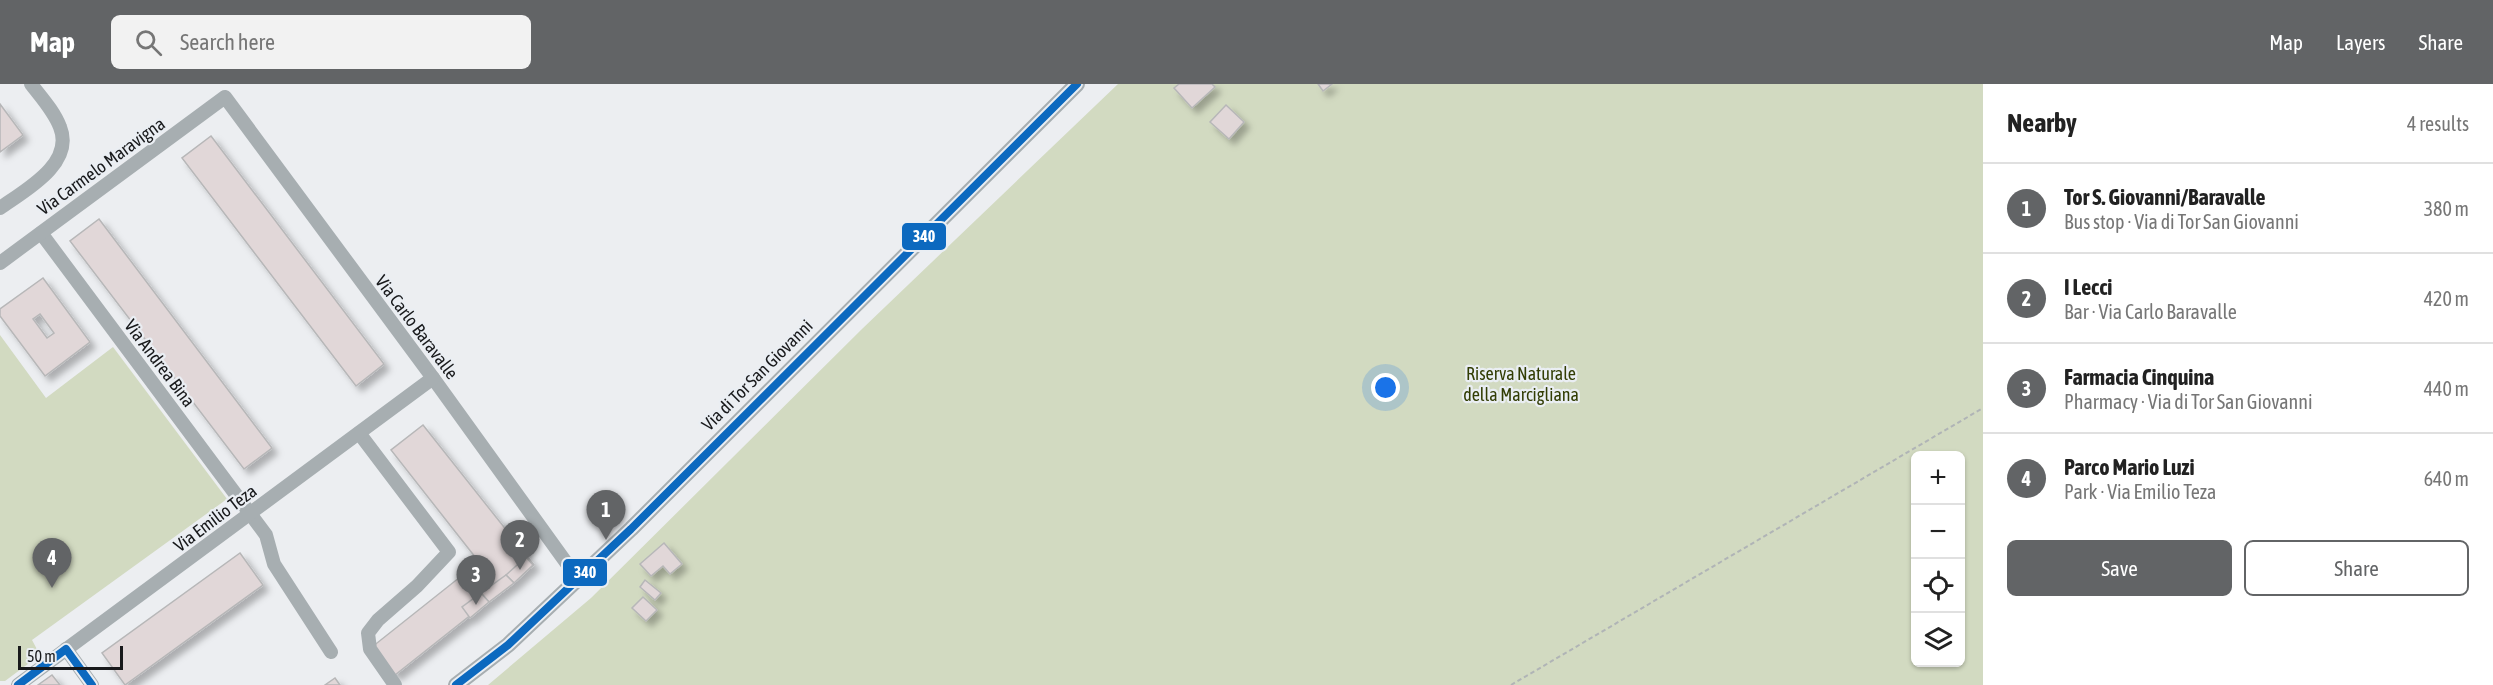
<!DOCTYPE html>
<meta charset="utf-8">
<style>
:root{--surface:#fff;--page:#f2f2f2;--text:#222;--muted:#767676;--line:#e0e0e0;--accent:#626466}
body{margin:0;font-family:"Asap Condensed",sans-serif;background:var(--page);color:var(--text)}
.controls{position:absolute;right:18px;bottom:18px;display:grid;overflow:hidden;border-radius:9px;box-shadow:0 2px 4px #0004}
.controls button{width:54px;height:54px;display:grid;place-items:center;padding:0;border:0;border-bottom:2px solid var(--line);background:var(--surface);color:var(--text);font:30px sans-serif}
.scale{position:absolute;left:18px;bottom:15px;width:105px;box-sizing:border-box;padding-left:6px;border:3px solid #18191b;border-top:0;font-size:16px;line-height:21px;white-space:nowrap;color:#18191b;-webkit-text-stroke:4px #eaeef3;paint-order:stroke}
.you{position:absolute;left:1386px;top:304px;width:21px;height:21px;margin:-15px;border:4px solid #fff;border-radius:50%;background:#1a73e8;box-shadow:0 0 0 9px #1a73e833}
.badge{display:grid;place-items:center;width:39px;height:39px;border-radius:50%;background:var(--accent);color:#fff;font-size:20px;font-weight:700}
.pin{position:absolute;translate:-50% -50px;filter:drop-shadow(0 2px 3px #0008)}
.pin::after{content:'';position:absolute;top:32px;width:21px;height:18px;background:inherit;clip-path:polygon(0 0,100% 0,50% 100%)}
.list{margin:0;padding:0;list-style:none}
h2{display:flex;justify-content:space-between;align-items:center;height:78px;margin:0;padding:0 24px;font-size:26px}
h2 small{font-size:20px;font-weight:400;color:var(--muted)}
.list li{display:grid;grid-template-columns:39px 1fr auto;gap:18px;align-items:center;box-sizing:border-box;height:90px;padding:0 24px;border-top:2px solid var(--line)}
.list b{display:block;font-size:22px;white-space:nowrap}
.list p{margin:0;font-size:20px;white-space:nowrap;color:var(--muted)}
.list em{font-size:20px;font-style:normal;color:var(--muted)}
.actions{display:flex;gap:12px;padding:18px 24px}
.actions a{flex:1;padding:14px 0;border:2px solid var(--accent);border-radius:9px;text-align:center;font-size:21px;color:var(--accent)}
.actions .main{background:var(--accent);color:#fff}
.icon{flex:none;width:33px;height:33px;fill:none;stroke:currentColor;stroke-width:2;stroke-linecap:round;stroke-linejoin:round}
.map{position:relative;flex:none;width:1983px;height:601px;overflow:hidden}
header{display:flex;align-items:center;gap:36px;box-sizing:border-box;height:84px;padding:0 30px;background:var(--accent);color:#fff}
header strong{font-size:28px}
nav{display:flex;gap:33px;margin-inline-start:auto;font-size:21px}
.search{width:420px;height:54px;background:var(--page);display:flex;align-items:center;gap:15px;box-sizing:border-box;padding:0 21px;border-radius:9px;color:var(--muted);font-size:22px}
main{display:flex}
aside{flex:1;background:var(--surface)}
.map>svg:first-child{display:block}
.green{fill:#d2dac1;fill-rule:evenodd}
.building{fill:#e1d7d8;stroke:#b7b7b8;stroke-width:1.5;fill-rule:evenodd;filter:url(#shadow)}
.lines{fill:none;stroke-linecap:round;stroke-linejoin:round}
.path{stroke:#b0b4b6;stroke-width:2;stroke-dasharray:4.5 3;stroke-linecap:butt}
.minor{stroke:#a7aeb1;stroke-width:14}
.tertiary{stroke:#a7aeb1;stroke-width:16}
.bus-1-casing{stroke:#eaeef3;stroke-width:12}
.bus-1{stroke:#0c69bf;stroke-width:8}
.labels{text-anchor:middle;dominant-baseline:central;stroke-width:4.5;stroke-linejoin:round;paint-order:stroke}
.street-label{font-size:18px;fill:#18191b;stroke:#eaeef3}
.park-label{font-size:18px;fill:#323d04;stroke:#eaeef3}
.line-badge{stroke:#eaeef3;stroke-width:2}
.badge-label{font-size:16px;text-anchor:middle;font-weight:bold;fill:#fff}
</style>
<header>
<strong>Map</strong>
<div class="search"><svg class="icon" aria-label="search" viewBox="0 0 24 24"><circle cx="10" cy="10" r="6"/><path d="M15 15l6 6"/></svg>Search here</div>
<nav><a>Map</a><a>Layers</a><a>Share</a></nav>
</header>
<main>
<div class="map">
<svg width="1983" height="601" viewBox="0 0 1983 601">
<defs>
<filter id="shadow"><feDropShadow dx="5.5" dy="5.5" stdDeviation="3" flood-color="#0004"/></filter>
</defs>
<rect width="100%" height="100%" fill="#eceef1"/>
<!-- green -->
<g class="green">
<path d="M 1118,0 L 1983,0 L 1983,601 L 488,601 L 591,514 L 862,245 ZM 1916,372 L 1960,372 L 1960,578 L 1916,578 Z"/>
<polygon points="0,251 46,314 113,263 227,415 32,556 40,571 5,597 0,597"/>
</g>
<!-- building -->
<g class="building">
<polygon points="1179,0 1212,0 1215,3 1192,24 1174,4"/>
<polygon points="1318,0 1332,0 1323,7"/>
<polygon points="0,20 23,51 0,68"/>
<polygon points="1226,21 1244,38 1229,55 1210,38"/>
<polygon points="211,52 384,280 356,302 182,74"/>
<polygon points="99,135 272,364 244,385 70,157"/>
<path d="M 43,194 L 90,258 L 45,292 L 0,232 L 0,225 ZM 40,230 L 54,249 L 47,254 L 33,235 Z"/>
<polygon points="423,341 534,481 395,591 372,563 479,478 391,366"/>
<polygon points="664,459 682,480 670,490 663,482 651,492 640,480"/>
<polygon points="240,469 263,501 125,601 102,569"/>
<polygon points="526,473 533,481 514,499 506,491"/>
<polygon points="506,491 514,499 489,518 481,509"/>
<polygon points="645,496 661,509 655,516 640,503"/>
<polygon points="481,509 489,518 470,534 462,523"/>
<polygon points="643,513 657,526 646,537 632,524"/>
<polygon points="52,591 60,601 38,601"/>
<polygon points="335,594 340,601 325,601"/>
</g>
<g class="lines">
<!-- path -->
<polyline class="path" points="1511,601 1983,324"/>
<!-- minor -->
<g class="minor">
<path d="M 0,124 C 24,107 75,80 60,43 C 54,27 41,13 31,0"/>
<polyline points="41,149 266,451 274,480 331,568"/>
<polyline points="0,179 225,13 433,294 578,495"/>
<polyline points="359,349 449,468 417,502 378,536 368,549 370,565 395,601"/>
<polyline points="66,565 92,601"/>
<polyline points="18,601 433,294"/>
</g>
<!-- tertiary -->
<polyline class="tertiary" points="456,601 508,561 631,445 1077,0"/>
<defs>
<g id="bus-1">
<polyline points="18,601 66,565 92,601"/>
<polyline points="456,601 508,561 631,445 1077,0"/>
</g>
</defs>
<!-- bus-1 casing -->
<use href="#bus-1" class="bus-1-casing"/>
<!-- bus-1 -->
<use href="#bus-1" class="bus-1"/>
</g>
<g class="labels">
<!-- street labels -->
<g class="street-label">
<text transform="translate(101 82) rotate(-36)">Via Carmelo Maravigna</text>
<text transform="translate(417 243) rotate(53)">Via Carlo Baravalle</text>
<text transform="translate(160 279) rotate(53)">Via Andrea Bina</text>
<text transform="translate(757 291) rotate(-45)">Via di Tor San Giovanni</text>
<text transform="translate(215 434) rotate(-37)">Via Emilio Teza</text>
</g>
<!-- park labels -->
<g class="park-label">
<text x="1521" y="289">Riserva Naturale<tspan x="1521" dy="21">della Marcigliana</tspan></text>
</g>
</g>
<g class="line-badge">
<rect x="901" y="138" width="46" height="29" rx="6" fill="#0c69bf"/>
<rect x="562" y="474" width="46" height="29" rx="6" fill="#0c69bf"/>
</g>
<g class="badge-label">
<text x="924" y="158">340</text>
<text x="585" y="494">340</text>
</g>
</svg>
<div class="controls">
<button>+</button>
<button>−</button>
<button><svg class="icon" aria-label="locate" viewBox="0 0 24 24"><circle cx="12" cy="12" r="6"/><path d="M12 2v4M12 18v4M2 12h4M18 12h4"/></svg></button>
<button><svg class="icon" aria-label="layers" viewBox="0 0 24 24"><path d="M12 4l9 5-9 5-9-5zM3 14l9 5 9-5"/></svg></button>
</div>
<div class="scale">50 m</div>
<div class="you"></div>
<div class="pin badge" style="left:606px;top:456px">1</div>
<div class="pin badge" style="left:520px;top:486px">2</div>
<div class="pin badge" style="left:476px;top:521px">3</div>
<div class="pin badge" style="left:52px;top:504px">4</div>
</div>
<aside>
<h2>Nearby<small>4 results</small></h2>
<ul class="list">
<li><span class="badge">1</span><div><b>Tor S. Giovanni/Baravalle</b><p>Bus stop · Via di Tor San Giovanni</p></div><em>380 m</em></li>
<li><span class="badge">2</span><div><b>I Lecci</b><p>Bar · Via Carlo Baravalle</p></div><em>420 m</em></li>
<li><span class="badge">3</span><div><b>Farmacia Cinquina</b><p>Pharmacy · Via di Tor San Giovanni</p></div><em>440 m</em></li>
<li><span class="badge">4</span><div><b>Parco Mario Luzi</b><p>Park · Via Emilio Teza</p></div><em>640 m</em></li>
</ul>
<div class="actions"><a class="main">Save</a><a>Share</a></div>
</aside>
</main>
